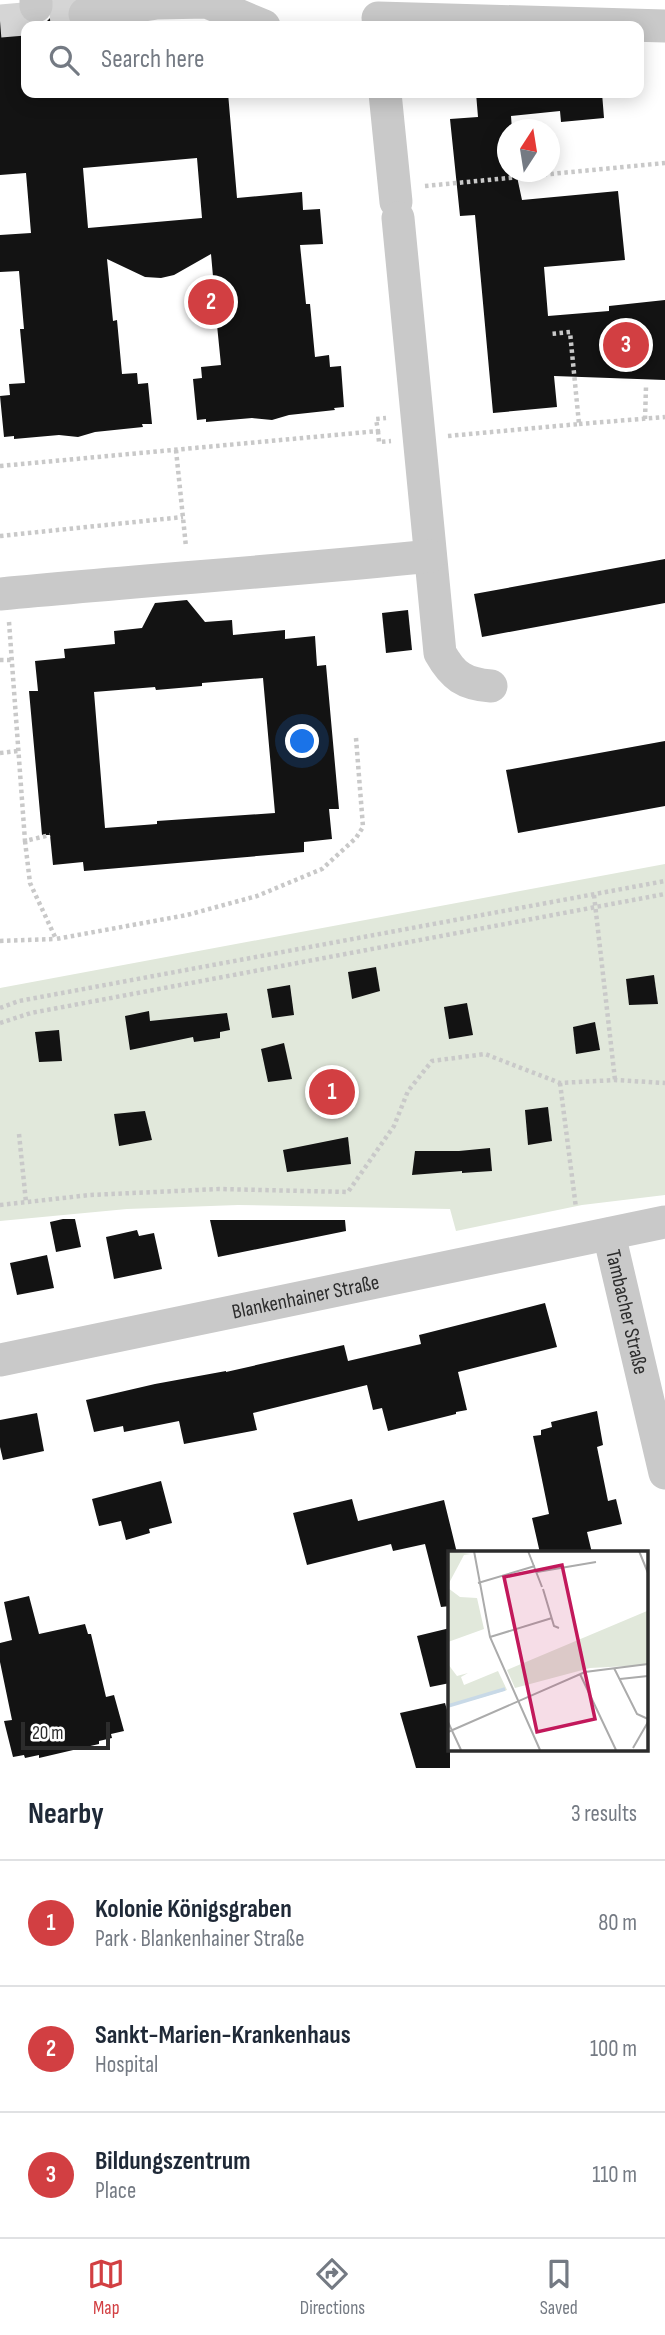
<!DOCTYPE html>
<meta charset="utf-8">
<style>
:root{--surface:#fff;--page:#f6f6f7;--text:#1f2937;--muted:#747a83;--line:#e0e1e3;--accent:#d23f42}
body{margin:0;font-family:"Sofia Sans Condensed",sans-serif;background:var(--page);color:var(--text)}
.compass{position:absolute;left:497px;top:119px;width:63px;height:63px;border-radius:50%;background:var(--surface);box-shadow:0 4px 18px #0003;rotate:12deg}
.scale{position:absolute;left:21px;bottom:18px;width:89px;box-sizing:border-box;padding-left:7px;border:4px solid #2c2c2c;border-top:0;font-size:19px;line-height:24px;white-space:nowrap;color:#2c2c2c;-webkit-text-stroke:5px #fff;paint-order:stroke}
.you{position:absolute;left:303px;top:742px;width:24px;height:24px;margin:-18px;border:5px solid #fff;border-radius:50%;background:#1a73e8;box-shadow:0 0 0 10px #1a73e833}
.badge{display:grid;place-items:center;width:46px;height:46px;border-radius:50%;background:var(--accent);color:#fff;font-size:23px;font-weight:700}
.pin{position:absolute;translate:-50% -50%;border:4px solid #fff;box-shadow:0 2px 7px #0006}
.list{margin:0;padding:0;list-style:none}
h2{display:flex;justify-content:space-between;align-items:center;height:91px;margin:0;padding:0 28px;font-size:30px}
h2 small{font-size:23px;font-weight:400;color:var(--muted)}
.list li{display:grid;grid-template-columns:46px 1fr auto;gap:21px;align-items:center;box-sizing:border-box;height:126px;padding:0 28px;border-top:2px solid var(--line)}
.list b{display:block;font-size:26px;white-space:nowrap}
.list p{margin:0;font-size:23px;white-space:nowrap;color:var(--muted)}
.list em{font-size:23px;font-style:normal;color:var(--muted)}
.icon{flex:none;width:38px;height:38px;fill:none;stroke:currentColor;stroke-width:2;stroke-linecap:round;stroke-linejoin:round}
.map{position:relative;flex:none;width:665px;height:1768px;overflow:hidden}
.search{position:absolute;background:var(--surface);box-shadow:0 4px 18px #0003;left:21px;right:21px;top:21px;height:77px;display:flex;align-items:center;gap:18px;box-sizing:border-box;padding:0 24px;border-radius:14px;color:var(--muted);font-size:26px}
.sheet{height:469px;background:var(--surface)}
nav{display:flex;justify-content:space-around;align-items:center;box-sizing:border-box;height:98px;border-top:2px solid var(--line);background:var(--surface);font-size:19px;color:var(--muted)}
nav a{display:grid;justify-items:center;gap:4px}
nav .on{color:var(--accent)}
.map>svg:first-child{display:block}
.green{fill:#e1e8db}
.building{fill:#131313;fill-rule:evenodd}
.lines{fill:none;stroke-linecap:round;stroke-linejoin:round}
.minor-tunnel{stroke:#d5d5d5;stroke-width:33;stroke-dasharray:33 17;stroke-linecap:butt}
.path{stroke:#c9c9c9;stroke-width:4.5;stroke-dasharray:3.5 3.5;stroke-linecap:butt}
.minor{stroke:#c9c9c9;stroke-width:33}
.labels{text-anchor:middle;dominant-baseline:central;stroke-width:7;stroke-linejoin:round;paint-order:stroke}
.street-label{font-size:21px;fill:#2c2c2c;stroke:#fff}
.inset-river{fill:none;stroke:#c8d9e7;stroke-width:3.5}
.inset-road{fill:none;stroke:#ababab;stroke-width:2}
.view{fill:#c2185b;fill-opacity:0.15;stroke:#c2185b;stroke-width:3.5}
.inset-edge{fill:none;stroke:#2c2c2c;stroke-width:3.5}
</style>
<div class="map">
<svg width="665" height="1768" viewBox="0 0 665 1768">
<rect width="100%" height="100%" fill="#fff"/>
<!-- green -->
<polygon class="green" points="665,864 665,1195 582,1205 456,1231 450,1209 238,1205 127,1209 0,1221 0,988"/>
<!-- building -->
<g class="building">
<path d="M 70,3 L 66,16 L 70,26 L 26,26 L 26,93 L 228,93 L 237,198 L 302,192 L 303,210 L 320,209 L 323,244 L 300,245 L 306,304 L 310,304 L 315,357 L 329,355 L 330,367 L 341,366 L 344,407 L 334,408 L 335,410 L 289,415 L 272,420 L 252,418 L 206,422 L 206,419 L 197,420 L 193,379 L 202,378 L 201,367 L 221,365 L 216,315 L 225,314 L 216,310 L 211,254 L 174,275 L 161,278 L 145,277 L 107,259 L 113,321 L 117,320 L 122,374 L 137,373 L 138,384 L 148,383 L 152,424 L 142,424 L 143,427 L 95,432 L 78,437 L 59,435 L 14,439 L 14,436 L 4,437 L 0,396 L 10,395 L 9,384 L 25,383 L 20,329 L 24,329 L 19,271 L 0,272 L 0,235 L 31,233 L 26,173 L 0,175 L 0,10 L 17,8 L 20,16 L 26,22 L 37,25 L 46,22 L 52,16 L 55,5 ZM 197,158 L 202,218 L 88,228 L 83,168 Z"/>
<polygon points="476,93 602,93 604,118 561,122 560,111 511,116 512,130 508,130 508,172 516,172 522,200 618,191 625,260 544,267 548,316 609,311 609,306 665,300 665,380 554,376 557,407 493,413 475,215 460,216 450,119 478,117"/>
<polygon points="665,559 665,603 482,637 474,594"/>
<path d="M 187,600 L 205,622 L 232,620 L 233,635 L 285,630 L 285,639 L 315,636 L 317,666 L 326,665 L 339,809 L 329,809 L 332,839 L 304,842 L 304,852 L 84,871 L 83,862 L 53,865 L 50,835 L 42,835 L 29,691 L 38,691 L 35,661 L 65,658 L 64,649 L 115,644 L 114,631 L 142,628 L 155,603 ZM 263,678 L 275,813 L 157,821 L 157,824 L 105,828 L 94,692 L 155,687 L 156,690 L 202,686 L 202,683 Z"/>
<polygon points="408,610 412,650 386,653 382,613"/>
<polygon points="665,741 665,806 518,833 506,770"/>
<polygon points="376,967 380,991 352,999 348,972"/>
<polygon points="654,975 658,1004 629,1005 626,979"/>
<polygon points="290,985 294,1015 272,1018 267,989"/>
<polygon points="467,1003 473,1035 449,1039 444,1007"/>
<polygon points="149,1011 150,1021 227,1013 230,1030 220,1032 220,1038 194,1042 193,1037 130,1050 125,1016"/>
<polygon points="595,1022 600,1050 576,1054 573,1027"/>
<polygon points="59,1030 62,1061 39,1062 35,1032"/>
<polygon points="284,1043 292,1079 268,1082 261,1049"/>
<polygon points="548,1107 552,1141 528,1145 525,1110"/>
<polygon points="145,1111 152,1140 119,1146 114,1114"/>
<polygon points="348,1137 351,1164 287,1172 283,1150"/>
<polygon points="490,1148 492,1171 462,1173 462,1171 412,1175 415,1151 459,1151"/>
<polygon points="63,1219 75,1219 81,1247 56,1252 50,1222"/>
<polygon points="210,1220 345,1220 346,1231 218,1257"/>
<polygon points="137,1230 139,1236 154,1233 162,1269 114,1279 106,1237"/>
<polygon points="47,1255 54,1288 17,1295 10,1263"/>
<polygon points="545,1303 557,1347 458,1372 467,1410 456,1412 456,1414 388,1431 382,1408 373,1410 367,1385 253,1413 257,1430 184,1444 179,1421 124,1432 123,1426 94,1432 86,1400 155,1384 226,1371 226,1372 344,1345 348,1361 421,1344 419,1335"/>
<polygon points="597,1411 603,1445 597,1447 608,1501 616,1499 622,1524 587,1532 592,1553 540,1553 532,1518 549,1514 533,1436 541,1435 541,1430 552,1427 551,1422"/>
<polygon points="37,1413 44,1451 3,1460 0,1447 0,1420"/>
<polygon points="161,1481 172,1523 149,1529 150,1533 126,1540 121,1521 99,1526 92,1499"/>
<polygon points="352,1499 358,1521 444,1500 457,1553 450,1553 450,1606 441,1607 425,1544 393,1551 391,1544 307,1565 293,1513"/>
<polygon points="29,1596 39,1634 85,1624 88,1634 91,1634 106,1697 114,1695 124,1731 111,1734 112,1738 99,1741 99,1744 39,1758 39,1755 25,1758 24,1755 13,1757 4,1721 12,1720 0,1662 0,1643 12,1640 4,1602"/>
<polygon points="450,1628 450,1683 430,1687 417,1636"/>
<polygon points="445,1703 450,1720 450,1768 416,1768 400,1713"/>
</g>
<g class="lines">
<!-- minor-tunnel -->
<polyline class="minor-tunnel" points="0,21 85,14"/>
<!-- path -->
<g class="path">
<polyline points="425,186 665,163"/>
<polyline points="645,419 646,387"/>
<polyline points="579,424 665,417"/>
<polyline points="378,431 379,442 391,441"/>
<polyline points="448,436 579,424 570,332 550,334"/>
<polyline points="176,450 186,547"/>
<polyline points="0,466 378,431 376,419 386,418"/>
<polyline points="0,536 183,517"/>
<polyline points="9,622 25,841 50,835"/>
<polyline points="0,660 11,660"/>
<polyline points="0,753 18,751"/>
<polyline points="25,841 30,883 56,939 187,915 257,896 322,869 356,838 363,827 356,738"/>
<polyline points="594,895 615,1080"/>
<polyline points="0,941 55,939"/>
<polyline points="0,1008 19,1001 665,881"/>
<polyline points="0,1023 31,1013 665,894"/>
<polyline points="560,1083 576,1208"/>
<polyline points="19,1134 26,1202"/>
<polyline points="0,1205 90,1195 219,1189 348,1192 394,1126 408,1091 432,1061 485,1054 560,1083 615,1080 665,1083"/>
</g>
<!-- minor -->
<g class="minor">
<polyline points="36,0 36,6"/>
<polyline points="85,14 157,3 207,2 264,26"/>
<polyline points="378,18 665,26"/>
<polyline points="385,93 396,202"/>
<path d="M 398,218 L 440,653 C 453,676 464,684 491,686"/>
<path d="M 0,594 C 143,580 287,571 430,556"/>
<path id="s1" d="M 609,1234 L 665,1473"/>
<path id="s2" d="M 0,1360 L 665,1222"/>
</g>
</g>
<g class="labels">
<!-- street labels -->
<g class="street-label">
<text stroke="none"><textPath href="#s2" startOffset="312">Blankenhainer Straße</textPath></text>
<text stroke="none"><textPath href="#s1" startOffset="80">Tambacher Straße</textPath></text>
</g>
</g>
<!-- overview -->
<g transform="translate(448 1551)">
<rect width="200" height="200" fill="#fff"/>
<path d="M 0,0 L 23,3 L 16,4 L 0,34 ZM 0,37 L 12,46 L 29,47 L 36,78 L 0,91 ZM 199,60 L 199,114 L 142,117 L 67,137 L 59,119 ZM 0,113 L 9,125 L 20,122 L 13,126 L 16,134 L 50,120 L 59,139 L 0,156 Z" fill="#e1e8db"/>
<path class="inset-river" d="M 0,155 L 57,138"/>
<path class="inset-road" d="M 26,0 L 42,86 L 92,199M 80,0 L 94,36M 191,0 L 200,22M 89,21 L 148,11M 30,32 L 87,15M 95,38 L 106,75 L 111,77M 42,86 L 104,67M 166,117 L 189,163 L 200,168M 132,123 L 168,199M 172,128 L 200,125M 0,171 L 13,199M 0,181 L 137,121 L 200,113M 185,197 L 200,171"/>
<path class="view" d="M 114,14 L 147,168 L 89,181 L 56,26 Z"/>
<rect width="200" height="200" class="inset-edge"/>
</g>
</svg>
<svg class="compass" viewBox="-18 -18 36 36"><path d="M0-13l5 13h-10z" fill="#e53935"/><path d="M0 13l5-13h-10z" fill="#747a83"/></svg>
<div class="scale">20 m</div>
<div class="you"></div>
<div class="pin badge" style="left:332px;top:1092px">1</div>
<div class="pin badge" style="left:211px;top:302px">2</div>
<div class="pin badge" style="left:626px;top:345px">3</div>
<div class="search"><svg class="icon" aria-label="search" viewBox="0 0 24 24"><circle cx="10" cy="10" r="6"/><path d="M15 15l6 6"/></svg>Search here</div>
</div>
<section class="sheet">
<h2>Nearby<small>3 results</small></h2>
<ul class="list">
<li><span class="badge">1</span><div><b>Kolonie Königsgraben</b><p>Park · Blankenhainer Straße</p></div><em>80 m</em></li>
<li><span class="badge">2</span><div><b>Sankt-Marien-Krankenhaus</b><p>Hospital</p></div><em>100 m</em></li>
<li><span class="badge">3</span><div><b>Bildungszentrum</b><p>Place</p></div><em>110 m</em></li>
</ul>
</section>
<nav>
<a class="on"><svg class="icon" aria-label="map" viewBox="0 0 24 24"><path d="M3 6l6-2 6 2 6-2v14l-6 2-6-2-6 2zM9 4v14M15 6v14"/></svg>Map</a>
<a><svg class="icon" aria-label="directions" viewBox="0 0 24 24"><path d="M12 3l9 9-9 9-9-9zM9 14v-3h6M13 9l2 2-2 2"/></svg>Directions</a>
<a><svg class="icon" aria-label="saved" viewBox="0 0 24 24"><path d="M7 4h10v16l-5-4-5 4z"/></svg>Saved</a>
</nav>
